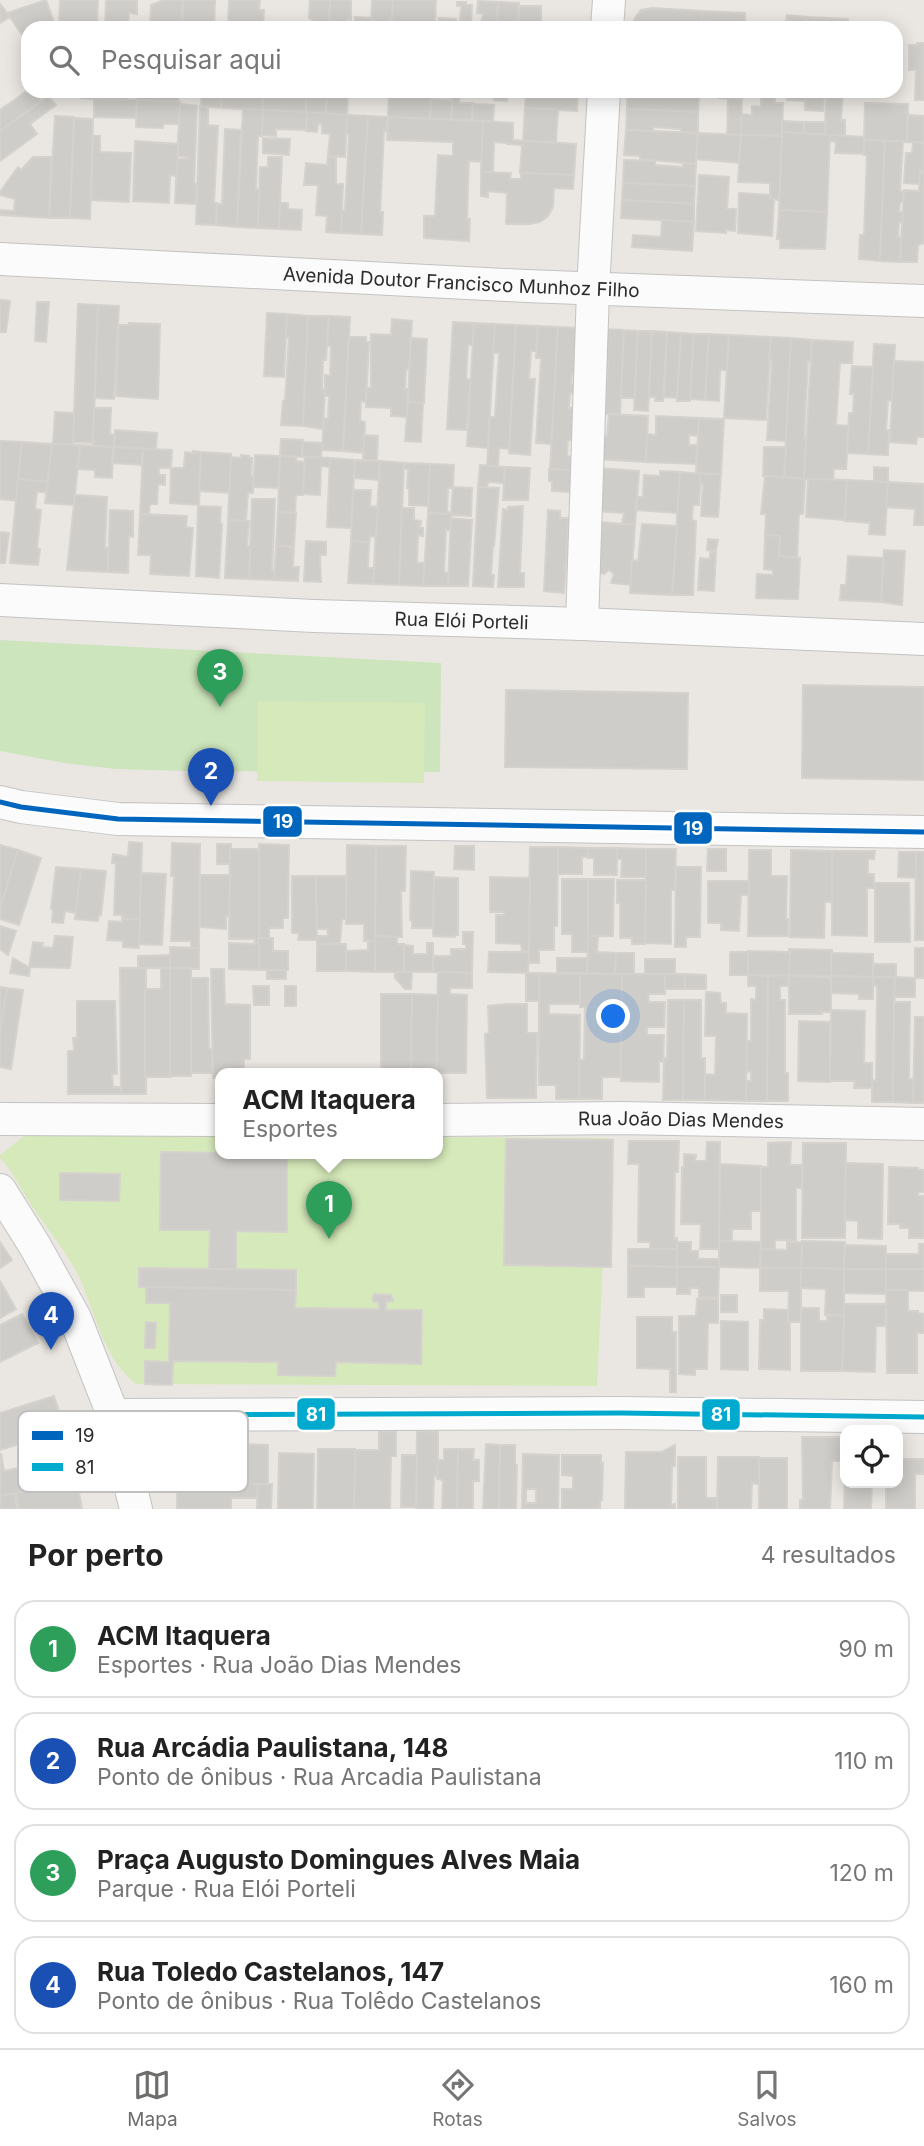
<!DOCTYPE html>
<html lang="pt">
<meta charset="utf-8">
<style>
:root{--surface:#fff;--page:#f2f2f2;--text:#222;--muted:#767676;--line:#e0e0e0;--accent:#6e6d6c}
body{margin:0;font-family:Inter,sans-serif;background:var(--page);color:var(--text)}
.controls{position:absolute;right:21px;bottom:21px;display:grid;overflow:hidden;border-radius:14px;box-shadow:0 4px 18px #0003}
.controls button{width:63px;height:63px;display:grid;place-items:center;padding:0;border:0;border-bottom:2px solid var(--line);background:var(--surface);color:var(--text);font:35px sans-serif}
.you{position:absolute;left:614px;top:1017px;width:24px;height:24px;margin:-18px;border:5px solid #fff;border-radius:50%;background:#1a73e8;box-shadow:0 0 0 10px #1a73e833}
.badge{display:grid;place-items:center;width:46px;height:46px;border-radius:50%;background:var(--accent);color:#fff;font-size:23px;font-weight:700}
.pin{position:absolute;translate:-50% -58px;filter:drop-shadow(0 2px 4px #0008)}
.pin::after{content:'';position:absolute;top:37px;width:24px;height:21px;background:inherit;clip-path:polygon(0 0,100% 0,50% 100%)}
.popup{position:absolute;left:215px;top:1068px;width:228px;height:91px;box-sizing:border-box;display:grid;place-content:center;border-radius:14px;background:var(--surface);filter:drop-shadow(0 2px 5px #0005);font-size:23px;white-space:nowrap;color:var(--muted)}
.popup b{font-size:26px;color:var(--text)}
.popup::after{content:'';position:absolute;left:50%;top:100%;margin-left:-14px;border:14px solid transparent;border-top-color:var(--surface)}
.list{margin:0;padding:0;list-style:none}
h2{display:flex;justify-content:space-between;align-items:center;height:91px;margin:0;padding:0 28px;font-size:30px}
h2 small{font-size:23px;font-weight:400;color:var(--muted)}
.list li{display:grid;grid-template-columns:46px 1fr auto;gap:21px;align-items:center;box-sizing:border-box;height:98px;margin:0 14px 14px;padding:0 14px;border:2px solid var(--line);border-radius:21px}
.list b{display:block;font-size:26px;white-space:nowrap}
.list p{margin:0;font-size:23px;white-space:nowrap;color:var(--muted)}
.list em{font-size:23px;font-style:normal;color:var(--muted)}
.icon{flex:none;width:38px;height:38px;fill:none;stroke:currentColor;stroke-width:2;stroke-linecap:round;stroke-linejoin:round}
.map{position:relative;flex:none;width:924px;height:1509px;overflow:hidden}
.search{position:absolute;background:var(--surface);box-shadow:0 4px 18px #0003;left:21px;right:21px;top:21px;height:77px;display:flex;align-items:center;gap:18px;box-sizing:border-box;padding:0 24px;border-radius:21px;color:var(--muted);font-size:26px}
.sheet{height:539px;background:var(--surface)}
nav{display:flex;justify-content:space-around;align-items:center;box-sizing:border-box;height:98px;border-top:2px solid var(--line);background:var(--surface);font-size:19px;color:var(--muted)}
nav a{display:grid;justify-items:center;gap:4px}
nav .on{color:var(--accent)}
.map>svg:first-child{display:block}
.green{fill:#cce5bc}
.pitch{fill:#d6e9ba}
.building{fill:#cfcdc9;stroke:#d5d2ce;stroke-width:2;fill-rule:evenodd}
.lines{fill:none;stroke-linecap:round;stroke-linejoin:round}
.minor-casing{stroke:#c3c3c3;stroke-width:34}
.minor{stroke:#fcfbfb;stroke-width:32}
.bus-1-casing{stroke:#fff;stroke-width:10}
.bus-2-casing{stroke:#fff;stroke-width:10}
.bus-1{stroke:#0065bd;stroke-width:5}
.bus-2{stroke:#00a9ce;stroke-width:5}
.labels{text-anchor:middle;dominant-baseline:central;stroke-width:7;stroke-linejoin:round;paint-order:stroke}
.street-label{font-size:19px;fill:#2c2c2c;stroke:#fff}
.key{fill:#fff;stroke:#c0c0c0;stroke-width:2}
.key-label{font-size:19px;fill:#2c2c2c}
.line-badge{stroke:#fff;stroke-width:2.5}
.badge-label{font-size:19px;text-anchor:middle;font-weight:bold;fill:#fff}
</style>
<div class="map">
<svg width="924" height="1509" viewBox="0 0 924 1509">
<rect width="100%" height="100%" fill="#eae7e2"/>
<!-- green -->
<polygon class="green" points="0,640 441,663 440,772 184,771 116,769 64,763 0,751"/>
<!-- pitch -->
<g class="pitch">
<polygon points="258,701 425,703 424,783 257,781"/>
<path d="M 24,1136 L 220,1136 L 220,1153 L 438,1153 L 438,1137 L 609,1138 L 597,1386 L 136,1384 C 102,1357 96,1313 78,1275 C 66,1250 45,1227 30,1203 C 20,1188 13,1171 0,1158 L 0,1155 Z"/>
</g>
<!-- building -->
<g class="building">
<polygon points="46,0 56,28 28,28 28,43 7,13"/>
<polygon points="60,0 98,0 97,28 67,28 67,23 59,22"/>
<polygon points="106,0 137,0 137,14 129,13 128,28 105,28"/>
<polygon points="182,0 181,28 150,28 151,5 164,0"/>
<polygon points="183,0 215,0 214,28 183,28"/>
<polygon points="229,0 260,0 259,10 264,10 263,28 228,28"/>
<polygon points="310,0 330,0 329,28 312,28 312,19 309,18"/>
<polygon points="330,0 351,0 351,20 347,19 347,28 329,28"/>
<polygon points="372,0 393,0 392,18 390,18 389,28 371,28"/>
<polygon points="393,0 436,0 435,25 392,23"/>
<polygon points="478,1 498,2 497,28 480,28 483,14 477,13"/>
<polygon points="457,2 466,2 466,5 472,5 471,24 460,23 461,6 457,6"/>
<polygon points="498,2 519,3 518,28 497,28"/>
<polygon points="0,4 10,17 0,23"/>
<polygon points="519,6 541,6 541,25 550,28 518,28"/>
<polygon points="652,8 702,11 702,28 631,28 635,18 641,10"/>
<polygon points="702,11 745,13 745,28 706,28 706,21 702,21"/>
<polygon points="787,15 807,17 806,28 792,28 792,21 786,21"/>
<polygon points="355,17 372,18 371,28 354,28"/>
<polygon points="807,17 827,18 827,22 820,22 821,28 806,28"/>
<polygon points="439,18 456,19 456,28 438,28"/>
<polygon points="827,18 848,19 848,28 827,28"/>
<polygon points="917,43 924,43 924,100 915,100 916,70 909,70 909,45 917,45"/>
<polygon points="28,90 34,91 41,101 0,131 0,110"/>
<polygon points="78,91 94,91 94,99 81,98"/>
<polygon points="94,91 127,91 127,100 94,99"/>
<polygon points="136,91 179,91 178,102 136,100"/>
<polygon points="202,91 222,91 221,108 201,106"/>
<polygon points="222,91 263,91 263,110 221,108"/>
<polygon points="298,91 306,91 306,112 263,110 263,93 298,95"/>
<polygon points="306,91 327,91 326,114 306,112"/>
<polygon points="327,91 348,91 347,115 326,114"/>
<polygon points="389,91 432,91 430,119 388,117"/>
<polygon points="494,91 512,91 512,94 507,94 507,101 494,100"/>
<polygon points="526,91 578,91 577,111 525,108"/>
<polygon points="628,91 699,91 699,97 627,95"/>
<polygon points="720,91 743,91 742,99 719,98"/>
<polygon points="762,91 775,91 775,97 761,97"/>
<polygon points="788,91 805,91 805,101 787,100"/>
<polygon points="805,91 824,91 823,111 805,110"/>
<polygon points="826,91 843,91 841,120 845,120 845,136 825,135"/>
<polygon points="452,94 460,94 459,103 473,103 472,121 451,120"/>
<polygon points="627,95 699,97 698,112 627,109"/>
<polygon points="48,96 56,105 30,124 37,134 0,161 0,131"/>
<polygon points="761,97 775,97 775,103 783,103 782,136 741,135 741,114 752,115 752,106 761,107"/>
<polygon points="728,98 742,99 741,135 727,135"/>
<polygon points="94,99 137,100 136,118 94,117"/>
<polygon points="431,99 452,100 451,120 430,119"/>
<polygon points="137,100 180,102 179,124 163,124 163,128 136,127"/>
<polygon points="865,103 908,104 907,142 864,140"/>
<polygon points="180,104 197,106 194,184 197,184 196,204 175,203 177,159 188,159 189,157 177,156"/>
<polygon points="473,104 494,105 493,122 472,121"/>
<polygon points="200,106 208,107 208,125 218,126 214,203 217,203 216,225 196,224"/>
<polygon points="525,108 558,110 556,142 523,141"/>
<polygon points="243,109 263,110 262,136 258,136 256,189 259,189 258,228 237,227"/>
<polygon points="627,109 698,112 698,133 681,132 681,129 653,127 653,131 626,130"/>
<polygon points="263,110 307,112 306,130 276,129 276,136 262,135"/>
<polygon points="307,112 347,115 345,157 328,156 330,134 322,133 322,124 318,124 317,132 306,131"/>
<polygon points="347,115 368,116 361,234 341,233 342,210 345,210 349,134 346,134"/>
<polygon points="908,115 924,116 924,143 907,142"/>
<polygon points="55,116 74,117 70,218 49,218"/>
<polygon points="368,116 388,117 387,131 384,131 380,212 383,212 382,235 361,234"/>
<polygon points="388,117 483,121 482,162 469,161 467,219 470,219 469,241 424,238 424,216 435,216 438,155 453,156 453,142 387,140"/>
<polygon points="74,118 93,119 90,219 70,218"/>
<polygon points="483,121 513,123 513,140 576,144 574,175 520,173 522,145 507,144 507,143 494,142 493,172 481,172"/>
<polygon points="782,121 804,122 804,134 782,132"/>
<polygon points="804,122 826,122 825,135 804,134"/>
<polygon points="225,129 241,130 237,227 216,225 217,204 222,204"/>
<polygon points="626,130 698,133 696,164 640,159 640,156 624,155"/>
<polygon points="782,132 830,135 827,212 779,210"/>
<polygon points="698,133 741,135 739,163 696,159"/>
<polygon points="741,135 782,136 779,200 770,199 770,183 738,182"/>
<polygon points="830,135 864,137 864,154 835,153 836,142 830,141"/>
<polygon points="93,136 100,136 100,152 131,153 129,202 91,200"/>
<polygon points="263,138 290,139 289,155 263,153"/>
<polygon points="864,140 885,141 880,261 859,259 860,235 864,235 867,155 864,155"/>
<polygon points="135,141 178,144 177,176 170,175 169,203 133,201"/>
<polygon points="885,141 903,141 900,191 904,192 903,202 900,202 899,212 903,212 902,223 899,222 898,237 901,237 900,262 880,261"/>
<polygon points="913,142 924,143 924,172 920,171 919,184 904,183 906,153 912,153"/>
<polygon points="33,157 51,157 49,218 0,215 0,210 14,211 15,199 0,195 0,192 18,167 21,170"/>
<polygon points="268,157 282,157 279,229 258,228 260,167 268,167"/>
<polygon points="328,157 336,157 336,184 343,184 341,233 326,232 327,216 316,215 318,185 304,185 306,163 327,165"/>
<polygon points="624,160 655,161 655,165 683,167 683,163 696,164 695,186 623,183"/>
<polygon points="481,172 511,173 510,179 521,179 521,173 574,175 573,189 554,188 553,207 548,216 540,222 529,224 506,224 507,193 488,191 488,197 481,196"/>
<polygon points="920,173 924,173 924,243 918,245 917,262 900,262 904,190 919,191"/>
<polygon points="699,175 729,177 727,209 736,209 735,231 726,230 726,233 696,231"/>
<polygon points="623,183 695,186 694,204 622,200"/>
<polygon points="739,193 770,195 770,199 774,200 772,236 738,233"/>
<polygon points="622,200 694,204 694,222 621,218"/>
<polygon points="280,203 288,203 288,209 302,210 301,230 279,229"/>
<polygon points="779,210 827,212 825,249 780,248 780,239 777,239"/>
<polygon points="662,220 694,222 692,251 632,247 633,235 661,237"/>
<polygon points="0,300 10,301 6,332 0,332"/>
<polygon points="37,302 49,302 46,342 35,341"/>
<polygon points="78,304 98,305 93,443 73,442"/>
<polygon points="98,305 119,306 114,399 95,398"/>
<polygon points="267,313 287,314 284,377 264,376"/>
<polygon points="287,314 308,316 303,426 281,425 283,401 285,401 289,338 286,338"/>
<polygon points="308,316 329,316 326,360 323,360 322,389 325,389 323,429 303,426"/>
<polygon points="329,316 350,317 343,451 322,450 324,418 328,419 329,396 325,396 325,375 330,376 331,346 327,346"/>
<polygon points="392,319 412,321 409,370 406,369 405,389 408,389 407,417 391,416 391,408 366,407 366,388 371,388 371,334 391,335"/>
<polygon points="453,322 474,323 473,345 468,345 466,379 471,380 466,430 447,429"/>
<polygon points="129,323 160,324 158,399 116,396 119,325 129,325"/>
<polygon points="474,323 495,324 488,448 467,446"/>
<polygon points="495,324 516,325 509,449 499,448 498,467 487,466 490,417 495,417 499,353 493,353"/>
<polygon points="516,325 538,326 536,351 531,351 529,379 535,379 530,455 509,453"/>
<polygon points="538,326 558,327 552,444 536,443 541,358 536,358"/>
<polygon points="558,327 580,328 577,374 572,374 571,384 577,384 576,394 570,393 569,408 575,408 573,440 568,440 567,456 572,457 572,470 550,469"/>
<polygon points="604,329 624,330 620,414 605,414 608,359 602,359"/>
<polygon points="624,330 638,331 635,398 621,398"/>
<polygon points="638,331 652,331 648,411 634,410"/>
<polygon points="652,331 667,332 663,401 655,401 656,397 649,397"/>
<polygon points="667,332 681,333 677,398 664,397"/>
<polygon points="681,333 694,334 690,401 677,401"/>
<polygon points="694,334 709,334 705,400 690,399"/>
<polygon points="709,334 729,335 727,370 720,370 719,401 705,400"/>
<polygon points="729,335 771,337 766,420 724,418"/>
<polygon points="349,337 366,337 366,342 369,342 366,402 361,401 360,421 365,422 364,453 343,451"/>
<polygon points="771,337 791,338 786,441 767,440 772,360 769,360"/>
<polygon points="411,338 427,339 424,403 408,402"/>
<polygon points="791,338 812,340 811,361 808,361 804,438 806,438 804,479 784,477"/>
<polygon points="812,340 853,342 852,363 840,363 836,425 849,426 846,469 834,469 833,480 804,479"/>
<polygon points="874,344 895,345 892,401 888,400 886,430 889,430 888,455 868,454"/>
<polygon points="894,361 924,362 924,437 917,437 916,444 890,442"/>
<polygon points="852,366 873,367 868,454 847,453 849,413 853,413 854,394 850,394"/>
<polygon points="408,402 423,403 421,442 405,441"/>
<polygon points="94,408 111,408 110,434 114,435 114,447 93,446"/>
<polygon points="55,412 74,413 73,445 53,444"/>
<polygon points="609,414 648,416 646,462 597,459 598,436 607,436"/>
<polygon points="656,416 699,418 698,436 689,435 689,445 697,445 696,464 646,462 647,434 656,435"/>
<polygon points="699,418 724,419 721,474 696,473"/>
<polygon points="115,430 157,433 156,449 114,447"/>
<polygon points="364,435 378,436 377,461 363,460"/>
<polygon points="281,439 303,440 302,457 280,456"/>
<polygon points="0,441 22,442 16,501 0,499"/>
<polygon points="22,442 52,444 48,482 18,479"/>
<polygon points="303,442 322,443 321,458 302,457"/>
<polygon points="52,444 80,445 74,505 45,503"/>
<polygon points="80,445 113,447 112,478 95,477 95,470 78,469"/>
<polygon points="114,447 143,449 142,465 112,463"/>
<polygon points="764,447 786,447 784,477 763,476"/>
<polygon points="143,449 172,450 171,468 159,468 159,475 165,475 165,485 158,484 157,504 150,504 149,514 140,514"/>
<polygon points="193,451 201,452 199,505 170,503 171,468 184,468 185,452 193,453"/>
<polygon points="201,452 231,454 230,493 199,491"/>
<polygon points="241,455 249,456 249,458 252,458 251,476 254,476 253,493 248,493 246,521 228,520 231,457 241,458"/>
<polygon points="255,455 280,456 278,488 253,487"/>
<polygon points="280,456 296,457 296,461 305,462 303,495 296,495 295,513 278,512"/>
<polygon points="305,457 330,458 330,467 321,466 320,495 303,494"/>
<polygon points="330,458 355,460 351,528 327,527"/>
<polygon points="355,460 380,461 379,480 354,478"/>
<polygon points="380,461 404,463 399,585 373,584"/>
<polygon points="404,463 430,464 428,506 409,505 409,488 407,488 408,469 404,469"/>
<polygon points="430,464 454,465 453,488 448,488 447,514 428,513"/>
<polygon points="480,465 505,467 504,483 488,482 487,487 478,487"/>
<polygon points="505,467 530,468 528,500 503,500"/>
<polygon points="874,467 888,468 888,482 874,481"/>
<polygon points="598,468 639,471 635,525 622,524 624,513 594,511"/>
<polygon points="549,469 572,470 570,492 552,491 552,481 549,481"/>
<polygon points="660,471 680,472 678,513 636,510 637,497 643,497 644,475 660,476"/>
<polygon points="680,472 701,474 699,505 693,505 692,520 696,521 693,595 672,595"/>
<polygon points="701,474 721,474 718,517 701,516 703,484 700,484"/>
<polygon points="765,476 805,479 803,514 799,514 797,558 779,556 780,536 765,535 766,514 761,514"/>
<polygon points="18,479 48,482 46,492 37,492 35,509 41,510 37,548 40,549 38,565 10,563"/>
<polygon points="808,479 847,480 845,520 806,517"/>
<polygon points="847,480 888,482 885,535 869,534 870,523 845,521"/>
<polygon points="888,482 924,484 924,525 914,525 915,509 886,507"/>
<polygon points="453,487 472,488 471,516 451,515"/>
<polygon points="478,487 499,488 494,546 493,546 491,575 494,575 493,587 473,586"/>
<polygon points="353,490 371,490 370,506 378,507 376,537 370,536 369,543 351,541"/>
<polygon points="75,495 107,497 105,548 108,548 108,572 67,570"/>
<polygon points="252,499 275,499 272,571 275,571 274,580 249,579"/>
<polygon points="198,506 221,507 220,523 222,524 219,578 196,576"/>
<polygon points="523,506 520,573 524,573 524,587 498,587 503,509 508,510 508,507"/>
<polygon points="402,508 414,508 414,520 421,521 420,528 423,528 423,536 418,535 417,563 425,563 423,586 399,585"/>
<polygon points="110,510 133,511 133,537 129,536 128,573 108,572"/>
<polygon points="548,510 560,511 560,518 569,518 564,593 544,591"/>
<polygon points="278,512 296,513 294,547 276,546"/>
<polygon points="447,512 452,513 451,531 446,530 444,572 449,573 448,586 423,586 428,513 447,514"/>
<polygon points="140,514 187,516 186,527 193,528 189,576 150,574 151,555 138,555"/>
<polygon points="451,518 472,520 468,586 448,586"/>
<polygon points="228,520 249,521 247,546 250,546 249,579 225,578"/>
<polygon points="599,522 635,525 631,585 611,583 614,574 609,570 604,574 597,571 598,564 601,562 596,557"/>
<polygon points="642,524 677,526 672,595 630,593 632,560 638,561"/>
<polygon points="0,532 9,533 5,563 0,563"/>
<polygon points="765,535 780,536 779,556 800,558 798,599 756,598 757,574 773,575 773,570 764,569"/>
<polygon points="708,539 718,540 716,551 707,550"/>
<polygon points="306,541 326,542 326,555 320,555 321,582 304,581"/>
<polygon points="351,541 369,543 368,568 374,568 373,584 348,583"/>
<polygon points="276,546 294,547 293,567 299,567 298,581 274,580"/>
<polygon points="884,550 905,551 902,605 881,602"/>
<polygon points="710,552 716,552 714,591 698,590 700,558 710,559"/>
<polygon points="848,556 883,558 881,602 840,600 841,585 846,585"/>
<polygon points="803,685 924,687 924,780 802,778"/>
<polygon points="506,690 688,693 687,769 505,767"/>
<polygon points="129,842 142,843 140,919 122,919 122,915 114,915 116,863 112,863 113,854 128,857"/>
<polygon points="172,843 200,844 199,948 191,948 191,941 171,941 174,876 171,876"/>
<polygon points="217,844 231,844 230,864 217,864"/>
<polygon points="259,844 289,845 288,918 283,918 283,928 269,928 269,938 258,938"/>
<polygon points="0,845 18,850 0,908"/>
<polygon points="347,845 376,846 375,941 364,941 364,924 346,924"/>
<polygon points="376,846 406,846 405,891 401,891 402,937 375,936"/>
<polygon points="455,846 474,846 474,870 454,869"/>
<polygon points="530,847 558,847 557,926 554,926 554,950 539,950 539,963 528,963"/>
<polygon points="558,847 588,848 588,857 582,857 582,874 558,874"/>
<polygon points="588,848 617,848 617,875 594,875 594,858 588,858"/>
<polygon points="617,848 646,849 646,877 621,877 622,859 617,859"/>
<polygon points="230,849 259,849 259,944 254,944 255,939 229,939"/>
<polygon points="646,849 676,849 675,890 671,890 671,944 645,943"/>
<polygon points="708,849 726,849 726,871 707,871"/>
<polygon points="18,850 41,858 19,925 0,919 0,908"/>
<polygon points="749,850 771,850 771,876 787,876 786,919 788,919 788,936 748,936"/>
<polygon points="791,850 832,851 832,902 825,902 824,938 790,937"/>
<polygon points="832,851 875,851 874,859 868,859 868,874 874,874 874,888 867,888 867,936 832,935"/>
<polygon points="899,852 916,852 916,878 898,877"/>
<polygon points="916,852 924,852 924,940 915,940"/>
<polygon points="56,867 81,869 76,913 65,911 63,923 52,922 53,910 51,909"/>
<polygon points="676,867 701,867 700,937 686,937 686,947 675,947"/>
<polygon points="81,869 106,871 101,915 99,914 98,921 75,919"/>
<polygon points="411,871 434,872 433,928 412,928 412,920 410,920"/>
<polygon points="141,873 166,874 162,945 139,944"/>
<polygon points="200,875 230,875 229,916 226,916 226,929 200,927"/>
<polygon points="292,876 316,876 317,940 298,940 299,933 292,933"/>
<polygon points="316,876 346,876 346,919 342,919 340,943 317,944 317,936 328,936 327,929 317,929"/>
<polygon points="434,877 458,878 458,935 455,935 455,937 433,936"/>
<polygon points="490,877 530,878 529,951 522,951 521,944 496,943 496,915 504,915 504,912 490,912"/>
<polygon points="562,879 588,879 588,952 572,952 572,934 562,934"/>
<polygon points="588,879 614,879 613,936 588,936"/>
<polygon points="617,880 646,880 645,944 632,944 632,938 620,938 620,903 617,903"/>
<polygon points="708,881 749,881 749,895 741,895 739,931 721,930 721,923 708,923"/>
<polygon points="875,883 909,883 910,942 875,942"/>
<polygon points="122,919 140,919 139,948 123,947 123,941 107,940 109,921 122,922"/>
<polygon points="0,926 16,931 8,955 0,949"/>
<polygon points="463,932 473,932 472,973 433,972 433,956 451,956 451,949 466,949 466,944 463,944"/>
<polygon points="55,936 73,937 70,968 29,967 33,942 43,943 42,947 53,948"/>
<polygon points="375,936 397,937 397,944 404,944 404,972 375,972"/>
<polygon points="588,936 598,936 597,952 616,953 615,974 587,973"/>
<polygon points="258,938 273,938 273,951 288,951 288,970 259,970"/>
<polygon points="368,940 375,941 375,972 346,971 346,951 368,950"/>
<polygon points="229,943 259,944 259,970 229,969"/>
<polygon points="427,943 433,943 433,972 404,972 404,945 413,946 413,954 427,954"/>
<rect x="317" y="944" width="29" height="27"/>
<polygon points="170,947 199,948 199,969 170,968"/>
<rect x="915" y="948" width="9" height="30"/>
<polygon points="789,949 832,950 831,976 789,975"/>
<polygon points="748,951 790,952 789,975 748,975"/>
<polygon points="489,952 529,952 528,973 488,972"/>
<rect x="730" y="952" width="18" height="23"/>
<polygon points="616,953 634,953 634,974 615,974"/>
<polygon points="831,953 873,954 873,977 831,976"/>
<polygon points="170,955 170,968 138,968 138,956"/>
<polygon points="13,958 30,968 29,976 10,973"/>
<rect x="557" y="958" width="30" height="15"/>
<polygon points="645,959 675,959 675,975 645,974"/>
<rect x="873" y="964" width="23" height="13"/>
<polygon points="120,968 146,968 146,1094 121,1094"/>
<polygon points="161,968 170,968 171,1077 145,1077 145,989 161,989"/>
<rect x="170" y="968" width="21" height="108"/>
<polygon points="211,969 224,969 225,1004 250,1005 250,1059 244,1059 244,1073 220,1073 220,1078 213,1078"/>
<rect x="267" y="970" width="19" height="9"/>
<polygon points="395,972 412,972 411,989 405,989 395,978"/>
<polygon points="438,972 472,973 472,988 450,988 450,994 467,995 466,1073 436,1073"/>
<rect x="526" y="973" width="13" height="28"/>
<polygon points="539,973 580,974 580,1004 549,1004 549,1014 580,1015 579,1099 556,1099 556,1085 539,1085"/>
<polygon points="580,974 622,974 622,1027 609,1027 609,1034 621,1034 621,1077 602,1077 602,1099 579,1099 579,1060 584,1060 585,1007 580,1007"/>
<polygon points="622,974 665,974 665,994 648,994 649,1002 665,1002 664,1027 647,1027 647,1035 664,1035 663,1062 659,1061 659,1082 621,1081"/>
<rect x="665" y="974" width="20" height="15"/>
<polygon points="685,974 706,975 706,989 685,989"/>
<polygon points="748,975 768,976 767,1101 746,1101 746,1081 751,1081 751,1072 746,1071 747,1041 751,1041 751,999 756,1000 756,986 748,986"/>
<polygon points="789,975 789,986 780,986 780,1000 785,1000 785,1073 788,1073 788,1101 767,1101 768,976"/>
<polygon points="789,976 831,978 831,1012 821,1012 822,1014 789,1014"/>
<polygon points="831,976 873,977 873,999 859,999 859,994 831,993"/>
<polygon points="873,977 895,977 893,1102 872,1102 872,1080 876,1081 877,985 873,986"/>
<polygon points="895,977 915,978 915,997 894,997"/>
<polygon points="191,978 208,978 209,1049 212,1049 212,1073 191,1073"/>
<polygon points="253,986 269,986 269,1005 254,1005"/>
<rect x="285" y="986" width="11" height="20"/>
<polygon points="0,987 7,988 0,1032"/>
<polygon points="7,988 23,990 11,1069 0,1067 0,1032"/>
<polygon points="706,992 720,993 721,1003 726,1003 726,1013 747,1014 746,1101 705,1100 705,1074 715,1075 716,1036 705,1036"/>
<polygon points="381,994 412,994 411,1072 381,1071"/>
<polygon points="412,994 438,995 436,1073 411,1072"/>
<polygon points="668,1000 684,1000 683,1100 663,1100 664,1058 667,1059"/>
<polygon points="684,1000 701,1000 701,1058 705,1058 705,1100 683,1100"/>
<polygon points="77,1001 115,1001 117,1074 112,1074 113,1087 121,1087 121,1094 68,1094 68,1051 74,1051 73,1038 77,1038"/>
<polygon points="894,1002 910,1002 909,1079 914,1079 913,1103 893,1102"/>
<polygon points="506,1004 527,1004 527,1033 537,1033 536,1098 487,1098 485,1034 489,1033 488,1006"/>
<polygon points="831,1010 865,1011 864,1063 872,1063 872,1088 854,1088 855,1081 830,1081"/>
<polygon points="915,1017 924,1017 924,1103 913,1103"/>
<polygon points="799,1021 830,1022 830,1082 798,1081"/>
<polygon points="506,1139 613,1140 611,1267 504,1265"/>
<polygon points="629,1141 679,1141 678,1172 675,1172 674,1239 677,1238 677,1249 650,1249 650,1242 638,1242 639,1164 628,1164"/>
<polygon points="707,1142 720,1142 719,1249 700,1249 701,1224 681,1224 682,1167 684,1167 684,1154 696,1155 695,1161 706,1161"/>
<polygon points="791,1142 790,1165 802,1165 802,1188 796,1188 796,1240 775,1240 775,1250 761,1249 761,1167 768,1167 768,1143"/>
<polygon points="803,1143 846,1143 845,1238 802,1238"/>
<polygon points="161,1152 287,1154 287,1232 236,1231 236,1270 209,1269 210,1230 160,1230"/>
<polygon points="846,1163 883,1164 882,1239 858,1238 858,1221 845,1220"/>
<polygon points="720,1164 761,1166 761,1211 751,1211 751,1229 732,1229 732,1242 719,1241"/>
<polygon points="889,1167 918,1168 918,1170 924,1170 924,1192 918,1192 918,1196 924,1196 924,1238 909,1238 909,1228 900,1228 900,1224 888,1224"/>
<polygon points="60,1173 120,1174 119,1201 60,1200"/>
<polygon points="719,1241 761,1242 760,1268 719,1267"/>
<polygon points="802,1241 845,1242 844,1269 801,1268"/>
<polygon points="0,1242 12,1260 0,1268"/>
<polygon points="677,1242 691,1242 691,1251 698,1251 698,1259 719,1259 719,1267 677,1267"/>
<polygon points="787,1242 802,1242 801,1268 760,1268 761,1249 787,1250"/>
<polygon points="919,1244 924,1244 924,1269 886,1269 886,1254 919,1254"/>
<polygon points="845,1245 886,1246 886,1269 844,1269"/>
<polygon points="628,1249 677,1249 677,1267 628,1266"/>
<polygon points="628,1266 677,1267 677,1287 644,1287 644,1297 628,1297"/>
<polygon points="677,1267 719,1267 718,1298 699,1297 699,1288 690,1288 690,1294 677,1294"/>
<polygon points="139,1268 296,1270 296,1290 139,1287"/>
<polygon points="760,1268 801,1268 801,1322 788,1322 789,1291 760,1291"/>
<polygon points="801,1268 844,1269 844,1316 825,1315 826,1289 801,1288"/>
<polygon points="844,1269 886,1269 886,1294 844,1293"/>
<polygon points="886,1269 924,1269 924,1291 886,1290"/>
<polygon points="0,1281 16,1309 0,1318"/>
<polygon points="146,1287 296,1290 295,1308 379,1309 379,1302 374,1302 372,1299 374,1294 391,1295 393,1301 386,1302 386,1310 422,1310 421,1364 336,1362 335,1376 278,1375 278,1362 173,1361 172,1385 145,1384 145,1361 169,1362 170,1303 146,1303"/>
<polygon points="886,1290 908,1290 908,1311 918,1311 918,1313 924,1314 924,1333 917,1333 917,1373 887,1373"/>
<rect x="721" y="1295" width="16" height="17"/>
<polygon points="697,1299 718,1299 718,1323 708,1323 707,1369 695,1369 695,1375 679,1374 679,1316 696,1316"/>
<polygon points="844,1304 886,1304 885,1326 876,1326 875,1372 842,1371"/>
<polygon points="801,1308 819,1308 819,1321 827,1321 827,1315 844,1316 842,1371 801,1371"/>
<polygon points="764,1309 788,1310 788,1322 790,1322 790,1370 759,1369 760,1320 764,1320"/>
<polygon points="22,1314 38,1343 0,1362 0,1325"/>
<polygon points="637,1317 672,1317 672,1332 676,1332 676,1392 670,1392 670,1369 637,1368"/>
<polygon points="721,1321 748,1322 748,1370 721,1369"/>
<polygon points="146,1322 156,1323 155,1348 145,1348"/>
<polygon points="54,1396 65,1430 0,1450 0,1413"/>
<polygon points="379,1431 396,1432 396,1456 391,1456 390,1509 354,1509 355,1450 379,1450"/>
<polygon points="417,1431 438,1432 438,1476 434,1476 433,1509 416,1509"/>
<polygon points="802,1437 843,1437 843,1461 832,1461 830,1509 800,1509 800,1500 803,1500"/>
<polygon points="193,1443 219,1444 218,1483 193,1483"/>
<polygon points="219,1444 244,1444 243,1484 218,1483"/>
<polygon points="244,1444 268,1445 268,1484 243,1484"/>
<polygon points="486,1444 500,1445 499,1509 483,1509"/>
<polygon points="500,1445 515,1445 515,1464 517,1465 516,1509 499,1509"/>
<polygon points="675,1445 675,1466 672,1466 671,1505 675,1504 675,1509 625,1509 626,1452 662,1452"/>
<polygon points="168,1448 193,1448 193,1483 153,1482 151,1470 155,1470 155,1460"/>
<polygon points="318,1449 355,1449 354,1509 317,1509"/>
<polygon points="444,1449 458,1449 457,1509 442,1509 443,1480 437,1479 438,1460 444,1460"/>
<polygon points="458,1449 474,1449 473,1460 479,1460 479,1481 473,1481 473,1509 457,1509"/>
<polygon points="1,1453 4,1471 38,1464 42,1488 0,1496"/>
<polygon points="279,1453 314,1454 313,1509 278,1509"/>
<path d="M 523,1454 L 559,1455 L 558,1509 L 522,1509 ZM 526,1489 L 536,1489 L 536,1503 L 526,1503 Z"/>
<polygon points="402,1455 417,1455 416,1507 401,1507"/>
<polygon points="562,1455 601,1455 601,1464 603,1463 602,1500 600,1500 600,1509 562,1509 562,1489 573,1489 573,1476 562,1475"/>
<polygon points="678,1457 706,1457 706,1498 717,1498 717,1509 678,1509"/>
<polygon points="718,1457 759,1457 759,1484 752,1483 751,1509 717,1509"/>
<rect x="759" y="1458" width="28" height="51"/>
<polygon points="845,1459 845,1483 872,1483 871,1509 844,1509"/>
<polygon points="898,1459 924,1459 924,1474 915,1474 915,1509 886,1509 886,1483 898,1483"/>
<polygon points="77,1482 82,1509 19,1509 16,1493"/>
<polygon points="177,1483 258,1484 257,1498 231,1498 231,1509 177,1509"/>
<polygon points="258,1484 272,1484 271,1509 257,1509"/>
<polygon points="15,1493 17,1509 0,1509 0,1496"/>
</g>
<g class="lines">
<defs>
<g id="minor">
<polyline points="607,28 609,0"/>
<path id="s1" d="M 0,259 L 526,286 L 924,301"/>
<path id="s2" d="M 0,600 L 314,616 L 582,624 L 924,639"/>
<polyline points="582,624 593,289 604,91"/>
<polyline points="0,802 21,807 118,819 924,832"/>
<polyline points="0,1119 220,1120"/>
<path id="s3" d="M 438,1120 L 620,1118 L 924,1124"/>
<polyline points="0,1190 35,1246 75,1318 113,1415 136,1509"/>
<polyline points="113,1415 621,1413 924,1417"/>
</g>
</defs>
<!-- minor casing -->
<use href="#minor" class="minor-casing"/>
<!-- minor -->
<use href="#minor" class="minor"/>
<defs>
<polyline id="bus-1" points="0,802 21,807 118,819 924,832"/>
<polyline id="bus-2" points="113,1415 621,1413 924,1417"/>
</defs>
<!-- bus-1 casing -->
<use href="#bus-1" class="bus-1-casing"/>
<!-- bus-2 casing -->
<use href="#bus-2" class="bus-2-casing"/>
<!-- bus-1 -->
<use href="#bus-1" class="bus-1"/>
<!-- bus-2 -->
<use href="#bus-2" class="bus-2"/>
</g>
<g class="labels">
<!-- street labels -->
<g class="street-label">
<text stroke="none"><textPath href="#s1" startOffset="462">Avenida Doutor Francisco Munhoz Filho</textPath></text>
<text stroke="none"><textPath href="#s2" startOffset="462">Rua Elói Porteli</textPath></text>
<text stroke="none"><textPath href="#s3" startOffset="243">Rua João Dias Mendes</textPath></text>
</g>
</g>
<!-- legend -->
<rect x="18" y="1411" width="230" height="81" rx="10" class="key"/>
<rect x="32" y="1431" width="31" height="9" fill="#0065bd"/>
<rect x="32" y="1463" width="31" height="8" fill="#00a9ce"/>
<g class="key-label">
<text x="75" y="1442">19</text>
<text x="75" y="1474">81</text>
</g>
<g class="line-badge">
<rect x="262" y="805" width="41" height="33" rx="7" fill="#0065bd"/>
<rect x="673" y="811" width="40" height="34" rx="7" fill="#0065bd"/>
<rect x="296" y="1397" width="40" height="34" rx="7" fill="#00a9ce"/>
<rect x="701" y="1398" width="40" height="33" rx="7" fill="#00a9ce"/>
</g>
<g class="badge-label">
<text x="283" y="828">19</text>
<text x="693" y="835">19</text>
<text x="316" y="1421">81</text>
<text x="721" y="1421">81</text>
</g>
</svg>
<div class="controls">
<button><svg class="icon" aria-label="locate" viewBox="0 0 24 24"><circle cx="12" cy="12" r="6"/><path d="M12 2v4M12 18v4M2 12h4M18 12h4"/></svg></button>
</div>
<div class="you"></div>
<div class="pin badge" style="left:329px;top:1239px;background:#2e9e5b">1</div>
<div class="popup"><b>ACM Itaquera</b>Esportes</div>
<div class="pin badge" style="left:211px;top:806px;background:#1a4fb4">2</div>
<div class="pin badge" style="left:220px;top:707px;background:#2e9e5b">3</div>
<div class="pin badge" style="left:51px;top:1350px;background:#1a4fb4">4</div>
<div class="search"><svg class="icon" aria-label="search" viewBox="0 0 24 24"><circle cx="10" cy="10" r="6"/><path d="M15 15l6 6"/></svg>Pesquisar aqui</div>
</div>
<section class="sheet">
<h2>Por perto<small>4 resultados</small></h2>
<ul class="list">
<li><span class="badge" style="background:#2e9e5b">1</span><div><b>ACM Itaquera</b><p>Esportes · Rua João Dias Mendes</p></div><em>90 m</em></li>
<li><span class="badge" style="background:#1a4fb4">2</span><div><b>Rua Arcádia Paulistana, 148</b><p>Ponto de ônibus · Rua Arcadia Paulistana</p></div><em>110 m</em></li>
<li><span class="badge" style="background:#2e9e5b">3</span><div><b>Praça Augusto Domingues Alves Maia</b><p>Parque · Rua Elói Porteli</p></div><em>120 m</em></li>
<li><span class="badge" style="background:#1a4fb4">4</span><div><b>Rua Toledo Castelanos, 147</b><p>Ponto de ônibus · Rua Tolêdo Castelanos</p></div><em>160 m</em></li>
</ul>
</section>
<nav>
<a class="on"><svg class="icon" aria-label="map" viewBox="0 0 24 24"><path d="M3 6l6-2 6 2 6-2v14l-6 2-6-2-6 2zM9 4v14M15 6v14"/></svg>Mapa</a>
<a><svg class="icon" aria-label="directions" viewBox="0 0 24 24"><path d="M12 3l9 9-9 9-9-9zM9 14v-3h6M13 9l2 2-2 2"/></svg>Rotas</a>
<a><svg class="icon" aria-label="saved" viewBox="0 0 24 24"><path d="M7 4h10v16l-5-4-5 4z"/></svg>Salvos</a>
</nav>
